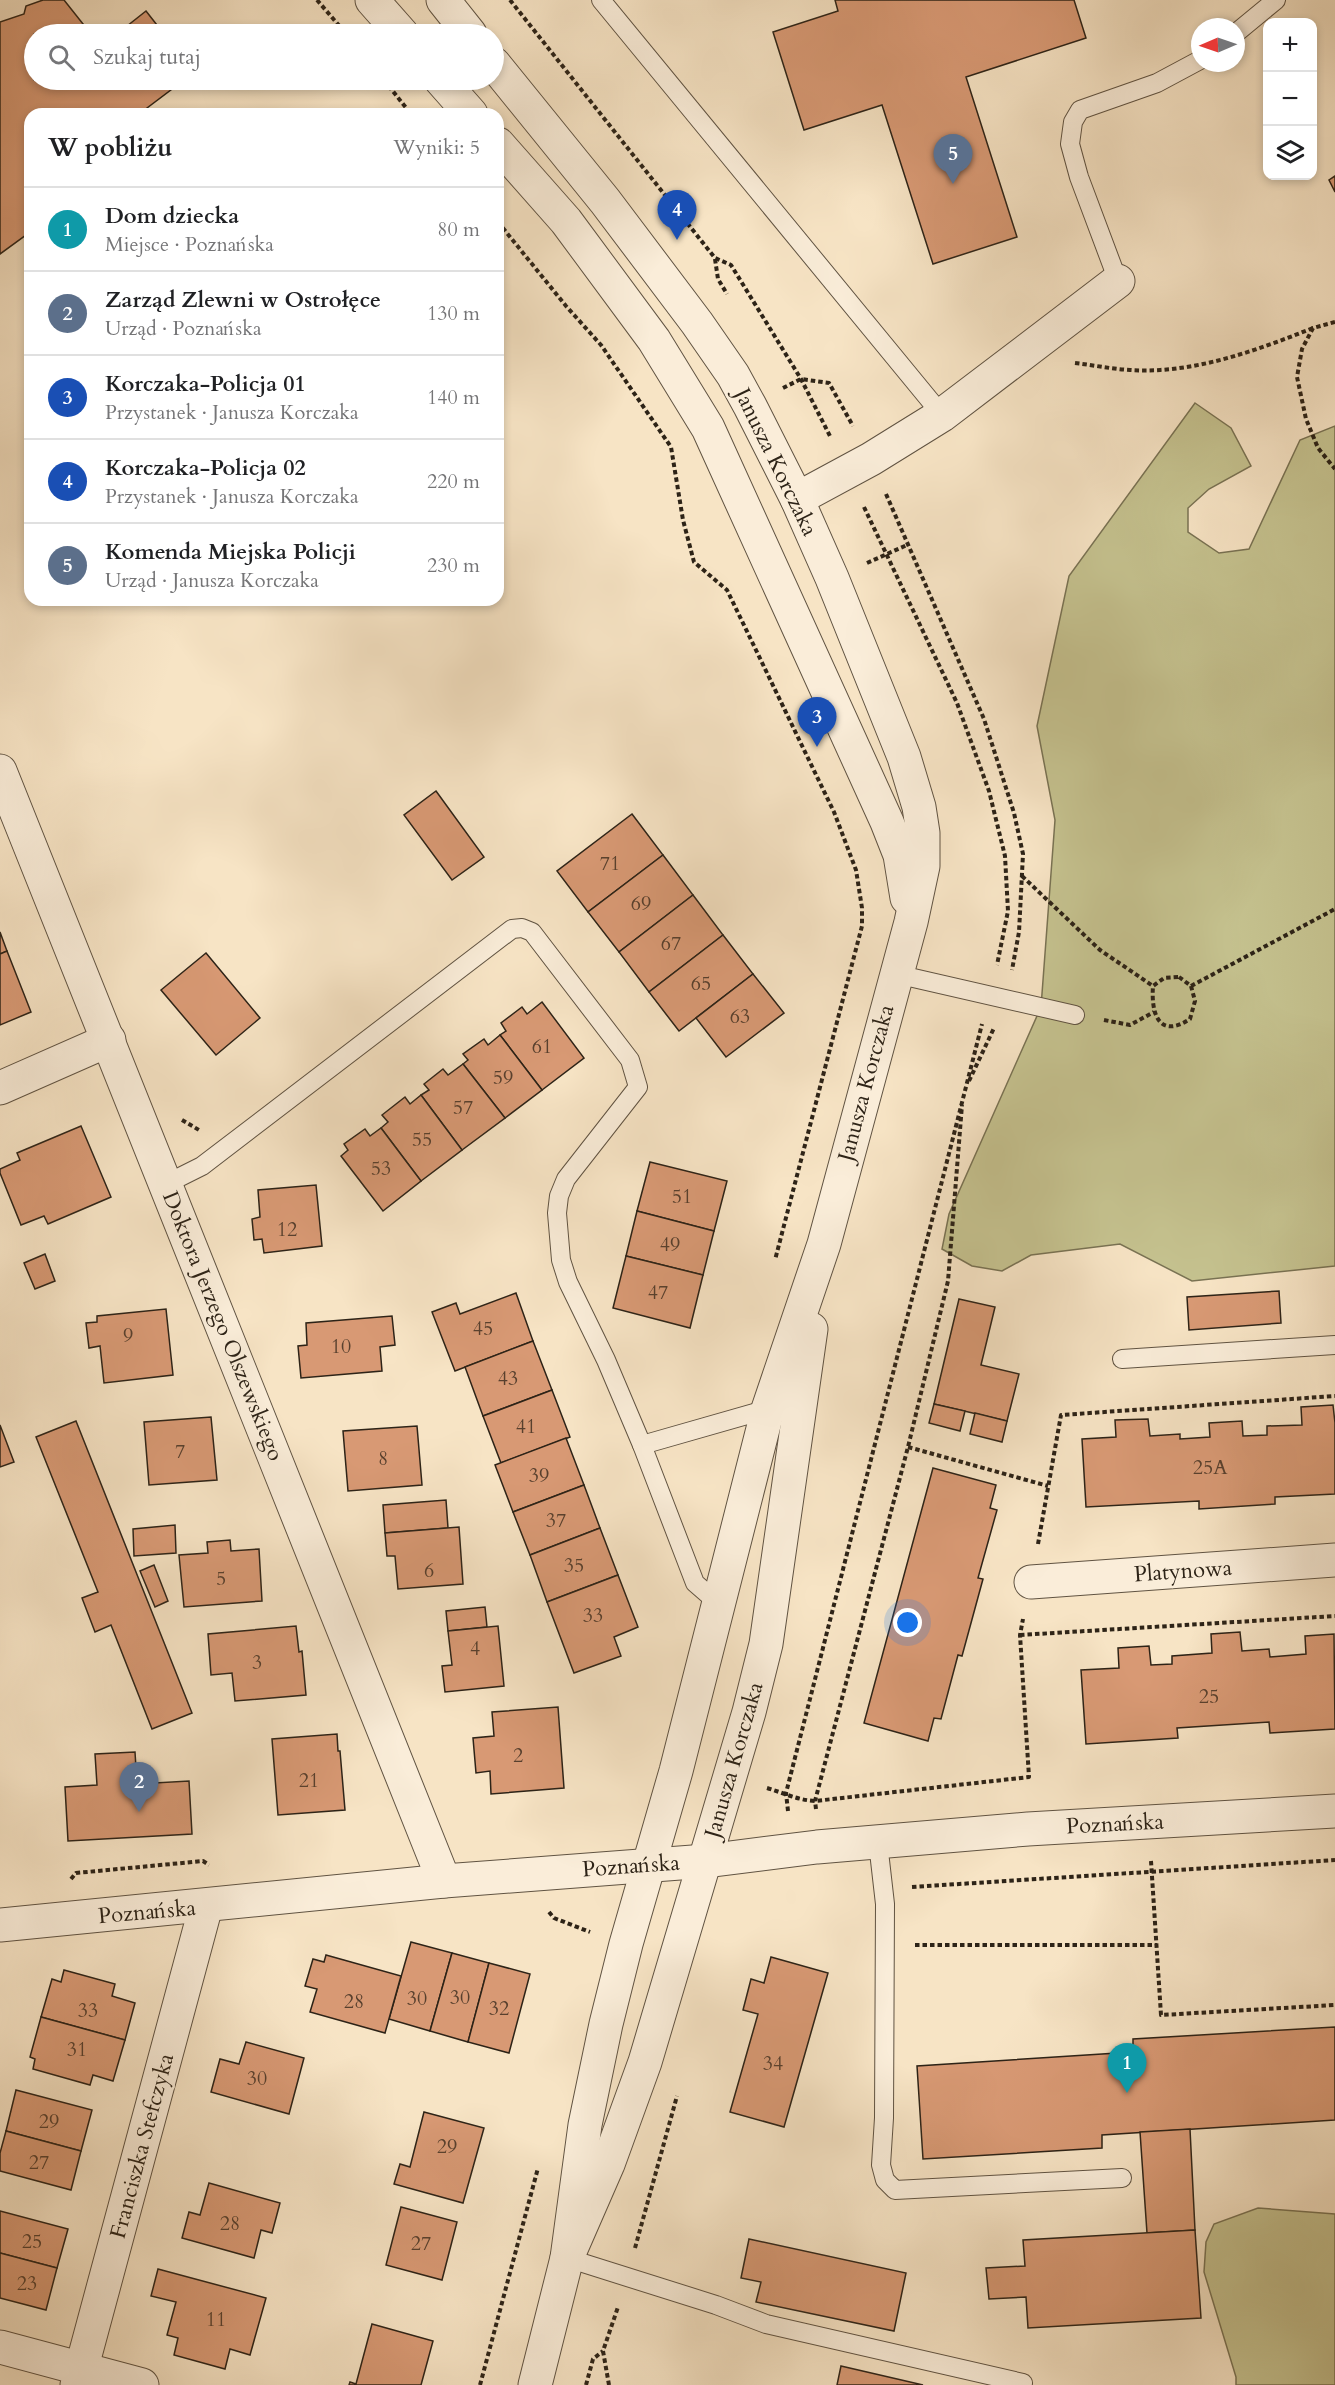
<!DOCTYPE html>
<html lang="pl">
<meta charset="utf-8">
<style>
:root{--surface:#fff;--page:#f2f2f2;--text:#202124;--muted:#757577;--line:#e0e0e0;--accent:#8f2418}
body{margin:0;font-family:Cardo,serif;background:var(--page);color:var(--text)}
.controls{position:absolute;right:18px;top:18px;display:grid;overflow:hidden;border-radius:12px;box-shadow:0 3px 9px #0003}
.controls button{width:54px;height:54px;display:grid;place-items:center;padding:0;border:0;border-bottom:2px solid var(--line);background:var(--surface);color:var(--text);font:30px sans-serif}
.compass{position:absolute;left:1191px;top:18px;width:54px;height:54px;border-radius:50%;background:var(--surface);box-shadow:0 3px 9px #0003;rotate:268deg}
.you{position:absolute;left:908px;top:1623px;width:21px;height:21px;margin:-15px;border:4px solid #fff;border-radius:50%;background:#1a73e8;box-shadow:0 0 0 9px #1a73e833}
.badge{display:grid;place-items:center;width:39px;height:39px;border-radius:50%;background:var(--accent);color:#fff;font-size:20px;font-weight:700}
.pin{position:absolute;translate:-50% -50px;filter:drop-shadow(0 2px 3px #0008)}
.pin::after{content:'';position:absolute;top:32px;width:21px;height:18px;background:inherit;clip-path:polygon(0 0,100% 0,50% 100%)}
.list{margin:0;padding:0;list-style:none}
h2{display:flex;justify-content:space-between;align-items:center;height:78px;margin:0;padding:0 24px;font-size:26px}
h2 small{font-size:20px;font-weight:400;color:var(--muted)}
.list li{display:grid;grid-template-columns:39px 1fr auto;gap:18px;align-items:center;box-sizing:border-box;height:84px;padding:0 24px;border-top:2px solid var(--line)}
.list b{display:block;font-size:22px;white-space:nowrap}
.list p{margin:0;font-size:20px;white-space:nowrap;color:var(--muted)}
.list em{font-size:20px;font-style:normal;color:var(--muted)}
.icon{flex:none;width:33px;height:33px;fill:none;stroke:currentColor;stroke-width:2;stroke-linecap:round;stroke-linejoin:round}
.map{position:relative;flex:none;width:1335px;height:2385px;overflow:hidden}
.search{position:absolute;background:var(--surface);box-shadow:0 3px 9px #0003;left:24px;top:24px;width:480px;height:66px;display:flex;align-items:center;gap:15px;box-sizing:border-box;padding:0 21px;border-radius:33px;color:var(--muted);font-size:22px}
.panel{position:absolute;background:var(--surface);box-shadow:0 3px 9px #0003;left:24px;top:108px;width:480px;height:498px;border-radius:18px}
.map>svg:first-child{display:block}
.green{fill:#c5c28f;stroke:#797253;stroke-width:1.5}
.building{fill:#d89974;stroke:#2d2317;stroke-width:1.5}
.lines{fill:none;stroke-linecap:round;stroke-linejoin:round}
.service-casing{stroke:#605342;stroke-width:20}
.minor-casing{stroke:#605342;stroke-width:35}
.tertiary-casing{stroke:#605342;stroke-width:35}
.path{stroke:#2d2317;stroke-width:4;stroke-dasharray:4.5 3;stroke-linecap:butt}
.service{stroke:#faedd9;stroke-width:18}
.minor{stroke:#faedd9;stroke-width:33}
.tertiary{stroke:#faedd9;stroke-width:33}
.labels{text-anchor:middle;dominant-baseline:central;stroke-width:5;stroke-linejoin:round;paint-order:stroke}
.number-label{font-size:20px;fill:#58402e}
.street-label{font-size:22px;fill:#2d2317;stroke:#faedd9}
</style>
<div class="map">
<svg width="1335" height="2385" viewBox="0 0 1335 2385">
<rect width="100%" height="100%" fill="#f7e4c5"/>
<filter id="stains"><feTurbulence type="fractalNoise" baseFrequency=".00333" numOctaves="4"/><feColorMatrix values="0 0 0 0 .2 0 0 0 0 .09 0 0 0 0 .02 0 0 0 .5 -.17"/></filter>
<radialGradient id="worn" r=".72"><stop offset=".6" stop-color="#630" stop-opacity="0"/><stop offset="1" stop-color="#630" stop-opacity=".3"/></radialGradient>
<!-- green -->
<g class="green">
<polygon points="1195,403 1231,428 1251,466 1209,489 1188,508 1188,532 1219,553 1249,549 1300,440 1335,426 1335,1266 1192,1281 1120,1244 1031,1255 1002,1271 972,1266 942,1249 949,1214 1041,1007 1055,820 1037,726 1069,576"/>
<polygon points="1258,2208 1335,2214 1335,2385 1236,2385 1236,2377 1204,2272 1206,2242 1214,2224"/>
</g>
<!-- building -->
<g class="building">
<polygon points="43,0 64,0 91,34 34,34 34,80 184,80 139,114 30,114 30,232 0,254 0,22 24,14 26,6"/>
<polygon points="835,0 1074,0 1086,38 966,77 1017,237 933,264 882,105 804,130 773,32 838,11"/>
<polygon points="146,11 164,34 117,34"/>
<polygon points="1335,176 1335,192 1329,180"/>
<polygon points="30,471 30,495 27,472"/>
<polygon points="436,791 484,857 452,880 404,815"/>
<polygon points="632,814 663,855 588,912 557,871"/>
<polygon points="663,855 693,895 619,952 588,912"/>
<polygon points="693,895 723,935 649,992 619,952"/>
<polygon points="0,932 7,951 0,954"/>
<polygon points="723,935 753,974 679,1031 649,992"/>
<polygon points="7,951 31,1012 0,1025 0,954"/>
<polygon points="206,953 260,1018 216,1055 161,990"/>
<polygon points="753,974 784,1013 726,1057 696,1018"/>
<polygon points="542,1002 584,1058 542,1090 500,1035 506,1031 501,1023 522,1007 527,1014"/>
<polygon points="500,1035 542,1090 505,1118 463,1064 468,1060 463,1054 484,1039 488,1045"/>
<polygon points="463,1064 505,1118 462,1150 421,1095 429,1090 424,1084 443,1069 448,1075"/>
<polygon points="421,1095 462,1150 421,1181 381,1128 388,1122 382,1115 405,1097 410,1104"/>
<polygon points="81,1126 111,1197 48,1224 44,1216 21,1225 0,1173 0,1169 20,1160 17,1153"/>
<polygon points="381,1128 421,1181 383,1211 341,1156 348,1150 344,1144 365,1129 370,1136"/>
<polygon points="650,1162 727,1181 714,1231 637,1211"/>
<polygon points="316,1185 322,1246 264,1253 262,1239 254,1240 252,1219 260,1217 258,1190"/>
<polygon points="637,1211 714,1231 703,1275 626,1256"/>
<polygon points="45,1254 55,1281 35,1289 24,1263"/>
<polygon points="626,1256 703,1275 690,1328 613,1308"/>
<polygon points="1279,1291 1281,1323 1189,1330 1187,1297"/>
<polygon points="516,1293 533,1341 455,1371 432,1312 456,1303 460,1314"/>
<polygon points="959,1299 995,1307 981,1365 1019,1374 1007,1421 934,1404"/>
<polygon points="166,1309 173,1375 104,1383 100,1346 89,1348 86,1323 97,1322 97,1316"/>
<polygon points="392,1316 395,1345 380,1347 382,1371 301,1378 298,1346 307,1345 306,1323"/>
<polygon points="533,1341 552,1390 483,1416 465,1367"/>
<polygon points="552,1390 570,1437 501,1463 483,1416"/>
<polygon points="934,1404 965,1411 960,1431 929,1423"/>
<polygon points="1333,1405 1335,1423 1335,1494 1275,1497 1275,1504 1199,1509 1199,1501 1086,1507 1082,1439 1116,1437 1115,1420 1148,1419 1150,1436 1180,1434 1180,1439 1210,1437 1209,1423 1242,1421 1243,1436 1267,1435 1267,1426 1302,1425 1301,1407"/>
<polygon points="975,1413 1007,1421 1002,1442 970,1434"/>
<polygon points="211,1417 217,1480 149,1485 144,1422"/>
<polygon points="76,1421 192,1713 152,1729 111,1625 95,1632 82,1598 98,1592 36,1437"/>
<polygon points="0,1425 14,1462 0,1467"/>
<polygon points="417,1426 422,1485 348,1491 343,1431"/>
<polygon points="566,1438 584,1485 513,1512 495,1465"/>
<polygon points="933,1468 996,1485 990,1508 997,1510 978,1578 983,1579 962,1656 958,1655 941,1719 934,1718 928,1741 864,1723"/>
<polygon points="584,1485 600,1528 530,1555 513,1512"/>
<polygon points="446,1500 448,1528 385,1533 383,1505"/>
<polygon points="175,1525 176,1553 134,1556 133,1529"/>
<polygon points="459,1527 463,1584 398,1589 395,1556 387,1556 385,1533"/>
<polygon points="600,1528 618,1575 547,1602 530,1555"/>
<polygon points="230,1540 231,1551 259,1549 262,1601 184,1607 179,1555 208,1553 207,1542"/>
<polygon points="154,1565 168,1601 155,1607 140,1571"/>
<polygon points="618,1575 638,1627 614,1637 621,1656 574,1673 547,1602"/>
<polygon points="485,1607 487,1627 448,1631 446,1611"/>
<polygon points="296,1626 299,1652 302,1651 306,1695 235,1701 232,1673 211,1675 208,1634"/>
<polygon points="498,1626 504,1686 445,1692 442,1666 452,1665 448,1631"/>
<polygon points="1240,1632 1242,1651 1269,1649 1270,1657 1306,1654 1305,1636 1334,1634 1335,1729 1270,1733 1269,1722 1177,1728 1178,1738 1086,1744 1081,1670 1119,1668 1118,1648 1149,1646 1151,1665 1172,1664 1172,1656 1212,1653 1211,1634"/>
<polygon points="558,1707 564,1788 491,1794 490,1771 476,1773 473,1738 494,1736 492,1712"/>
<polygon points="337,1734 338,1751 340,1751 345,1810 278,1815 272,1739"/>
<polygon points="135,1752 137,1784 189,1781 192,1834 68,1841 65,1787 97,1785 95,1754"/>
<polygon points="411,1942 452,1953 430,2031 389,2019"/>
<polygon points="452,1953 489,1963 468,2042 430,2031"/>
<polygon points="326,1955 401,1976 385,2033 310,2012 317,1989 305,1986 313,1959 324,1962"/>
<polygon points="771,1957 828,1973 784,2127 730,2112 758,2014 743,2010 751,1979 764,1983"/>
<polygon points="489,1963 530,1974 509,2053 468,2042"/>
<polygon points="64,1970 115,1984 112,1996 135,2003 125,2040 41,2017 52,1979 61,1982"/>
<polygon points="41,2017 125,2040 113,2081 93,2075 90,2085 33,2069 35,2059 30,2057"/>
<polygon points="1335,2027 1335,2120 1102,2135 1102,2148 923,2159 917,2066 1133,2052 1133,2039"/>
<polygon points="246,2042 304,2058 289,2114 211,2092 220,2059 239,2064"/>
<polygon points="16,2090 92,2110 81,2151 6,2131"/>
<polygon points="424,2112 484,2128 463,2203 394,2184 400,2164 410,2167"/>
<polygon points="1190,2129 1195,2230 1147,2233 1140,2132"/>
<polygon points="6,2131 81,2151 71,2190 0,2171 0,2153"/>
<polygon points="209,2183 280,2203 272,2233 261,2230 254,2258 182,2238 189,2212 200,2215"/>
<polygon points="401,2207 457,2222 442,2280 386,2265"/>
<polygon points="0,2211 68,2229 57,2268 0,2253"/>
<polygon points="1195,2230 1201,2318 1028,2328 1026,2297 989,2299 986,2268 1025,2266 1023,2240"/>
<polygon points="749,2239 906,2273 894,2331 756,2302 761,2282 741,2278"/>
<polygon points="0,2253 57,2268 46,2310 0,2298"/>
<polygon points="158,2269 266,2298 250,2355 230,2349 225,2369 174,2355 178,2338 167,2335 176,2302 151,2296"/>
<polygon points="372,2324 433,2341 421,2385 349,2385 350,2382 356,2384"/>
<polygon points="841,2366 923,2385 837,2385"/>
</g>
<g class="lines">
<defs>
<g id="service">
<polyline points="601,0 942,415"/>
<polyline points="1236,33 1276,0"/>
<polyline points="1118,281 1079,177 1070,144 1073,122 1080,110 1157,83 1200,60"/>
<polyline points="896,974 1075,1015"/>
<polyline points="166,1184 202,1166 512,929 522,928 532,932 630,1060 638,1087 566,1179 559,1196 557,1213 561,1260 568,1282 606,1360 642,1445 695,1583 718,1603"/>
<polyline points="1122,1359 1335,1345"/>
<polyline points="642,1445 768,1409"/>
<polyline points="878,1843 885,1904 884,2118 881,2165 885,2180 895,2190 1122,2178"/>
<polyline points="567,2258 716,2305 766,2324 1023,2383"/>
</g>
<g id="minor">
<polyline points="797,499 871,459 942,415 1118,281"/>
<polyline points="0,771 444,1881"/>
<polyline points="0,1088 109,1040"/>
<polyline points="1031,1582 1335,1560"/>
<polyline points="0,1925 444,1881 706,1861 817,1847 1028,1829 1335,1811"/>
<polyline points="0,2347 142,2385"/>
<polyline points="77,2385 206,1906"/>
</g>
<g id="tertiary">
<polyline points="372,0 402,34"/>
<polyline points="443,0 470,34"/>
<polyline points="494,64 605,201 697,323 733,375 750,406 797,499 832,578 904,757 919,807 923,833 923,866 911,922 824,1244 768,1409 676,1771 626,1944 606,2024 585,2125 567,2258"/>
<polyline points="441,80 471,114"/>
<polyline points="498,144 566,221 654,340 708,428 887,822 900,855 907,898"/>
<polyline points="535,2385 567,2258 608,2164 645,2062 749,1712 766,1644 811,1329"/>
</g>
</defs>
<!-- service casing -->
<use href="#service" class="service-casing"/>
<!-- minor casing -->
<use href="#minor" class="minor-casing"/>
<!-- tertiary casing -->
<use href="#tertiary" class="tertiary-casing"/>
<!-- path -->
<g class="path">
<polyline points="317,0 342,29"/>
<polyline points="510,0 715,258 731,265 801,379 831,438"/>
<polyline points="384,80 411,114"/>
<polyline points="498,222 566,306 601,345 671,447 683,520 694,562 727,590 834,812 856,870 862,908 862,926 775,1260"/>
<polyline points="715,259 718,279 727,294"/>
<polyline points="1335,322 1313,328 1302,349 1297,377 1306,419 1318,448 1335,469"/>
<path d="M 1075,363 C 1093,365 1111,369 1130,370 C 1193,374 1255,351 1313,328"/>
<polyline points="783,388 801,379 829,383 853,426"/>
<polyline points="886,494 984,719 1014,813 1023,854 1019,932 1012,970"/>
<polyline points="864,507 957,703 989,791 1005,856 1008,911 997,965"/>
<polyline points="867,563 907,545"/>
<polyline points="1022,876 1100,950 1153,986"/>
<path d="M 1179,977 L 1191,986 L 1195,1001 L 1190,1019 C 1158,1040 1151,1012 1153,986 L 1164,978 Z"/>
<polyline points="1191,986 1335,909"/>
<polyline points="1104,1020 1130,1025 1154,1012"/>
<polyline points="969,1081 994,1028"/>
<polyline points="182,1120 199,1130"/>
<polyline points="908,1447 1048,1486"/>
<polyline points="1038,1544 1061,1415 1335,1396"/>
<polyline points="1020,1635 1335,1616"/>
<path d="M 767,1788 C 784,1793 797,1800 815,1801 L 1029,1777 L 1020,1635 L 1023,1619"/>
<polyline points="816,1809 815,1801 908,1447 948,1281 962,1105"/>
<polyline points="788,1811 786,1793 982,1024"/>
<polyline points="1151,1861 1161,2015 1335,2005"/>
<polyline points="71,1879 76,1873 203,1861 209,1865"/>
<polyline points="912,1887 1335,1860"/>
<polyline points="549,1912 554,1918 590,1932"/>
<polyline points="915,1945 1157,1945"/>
<polyline points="635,2248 677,2096"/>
<polyline points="480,2385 538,2168"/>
<polyline points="586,2385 593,2359 603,2351"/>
<polyline points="609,2385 603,2351 618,2307"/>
</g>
<!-- service -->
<use href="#service" class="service"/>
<!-- minor -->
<use href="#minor" class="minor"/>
<!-- tertiary -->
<use href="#tertiary" class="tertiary"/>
</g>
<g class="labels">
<!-- number labels -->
<g class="number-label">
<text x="610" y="863">71</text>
<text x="641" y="903">69</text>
<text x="671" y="943">67</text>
<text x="701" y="983">65</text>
<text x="740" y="1016">63</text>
<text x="542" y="1046">61</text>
<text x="503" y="1077">59</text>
<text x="463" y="1107">57</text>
<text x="422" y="1139">55</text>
<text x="381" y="1168">53</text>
<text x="682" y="1196">51</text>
<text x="287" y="1229">12</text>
<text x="670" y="1244">49</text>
<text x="658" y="1292">47</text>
<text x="483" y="1328">45</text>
<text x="128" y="1335">9</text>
<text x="341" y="1346">10</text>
<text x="508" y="1378">43</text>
<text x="526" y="1426">41</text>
<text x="180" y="1451">7</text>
<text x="383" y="1458">8</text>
<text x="1210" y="1467">25A</text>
<text x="539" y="1475">39</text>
<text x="556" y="1520">37</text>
<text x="574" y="1565">35</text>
<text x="429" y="1570">6</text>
<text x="221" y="1578">5</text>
<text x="593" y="1615">33</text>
<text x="475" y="1648">4</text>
<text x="257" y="1662">3</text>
<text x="1209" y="1696">25</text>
<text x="518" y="1755">2</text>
<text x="309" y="1780">21</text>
<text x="460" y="1997">30</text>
<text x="417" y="1998">30</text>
<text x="354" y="2001">28</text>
<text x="499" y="2008">32</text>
<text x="88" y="2010">33</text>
<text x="77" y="2049">31</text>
<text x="773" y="2063">34</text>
<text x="257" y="2078">30</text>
<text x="49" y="2121">29</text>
<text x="447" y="2146">29</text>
<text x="39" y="2162">27</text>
<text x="230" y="2223">28</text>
<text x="32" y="2241">25</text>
<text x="421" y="2243">27</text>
<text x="27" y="2283">23</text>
<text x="216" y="2319">11</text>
</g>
<!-- street labels -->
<g class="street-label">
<text transform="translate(776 462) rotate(64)">Janusza Korczaka</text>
<text transform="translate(866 1083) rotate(-75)">Janusza Korczaka</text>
<text transform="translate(223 1326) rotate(68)">Doktora Jerzego Olszewskiego</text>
<text transform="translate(1183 1571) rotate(-4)">Platynowa</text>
<text transform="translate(734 1760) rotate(-74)">Janusza Korczaka</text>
<text transform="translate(1115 1824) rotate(-3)">Poznańska</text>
<text transform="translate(631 1866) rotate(-4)">Poznańska</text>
<text transform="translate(147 1912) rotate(-5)">Poznańska</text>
<text transform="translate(142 2146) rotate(-75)">Franciszka Stefczyka</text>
</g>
</g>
<rect width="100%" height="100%" filter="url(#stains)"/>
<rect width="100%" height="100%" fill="url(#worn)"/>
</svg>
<div class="controls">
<button>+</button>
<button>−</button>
<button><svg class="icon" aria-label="layers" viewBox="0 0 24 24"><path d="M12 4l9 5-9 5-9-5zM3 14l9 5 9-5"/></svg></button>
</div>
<svg class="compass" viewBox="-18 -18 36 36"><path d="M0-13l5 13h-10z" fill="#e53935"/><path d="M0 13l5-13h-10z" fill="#757577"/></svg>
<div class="you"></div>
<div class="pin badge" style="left:1127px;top:2093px;background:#0f9aa8">1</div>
<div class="pin badge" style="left:139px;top:1812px;background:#5c6f8a">2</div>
<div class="pin badge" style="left:817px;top:747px;background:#1a4fb4">3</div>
<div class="pin badge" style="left:677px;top:240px;background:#1a4fb4">4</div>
<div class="pin badge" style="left:953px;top:184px;background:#5c6f8a">5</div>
<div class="search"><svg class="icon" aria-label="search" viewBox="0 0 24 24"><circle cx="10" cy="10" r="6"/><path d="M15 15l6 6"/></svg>Szukaj tutaj</div>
<section class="panel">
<h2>W pobliżu<small>Wyniki: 5</small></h2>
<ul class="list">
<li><span class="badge" style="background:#0f9aa8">1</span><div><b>Dom dziecka</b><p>Miejsce · Poznańska</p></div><em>80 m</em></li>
<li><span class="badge" style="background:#5c6f8a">2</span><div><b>Zarząd Zlewni w Ostrołęce</b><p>Urząd · Poznańska</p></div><em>130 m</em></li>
<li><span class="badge" style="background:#1a4fb4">3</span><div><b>Korczaka-Policja 01</b><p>Przystanek · Janusza Korczaka</p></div><em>140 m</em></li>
<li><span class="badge" style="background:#1a4fb4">4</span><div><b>Korczaka-Policja 02</b><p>Przystanek · Janusza Korczaka</p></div><em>220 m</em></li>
<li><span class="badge" style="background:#5c6f8a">5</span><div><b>Komenda Miejska Policji</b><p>Urząd · Janusza Korczaka</p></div><em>230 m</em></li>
</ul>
</section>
</div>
